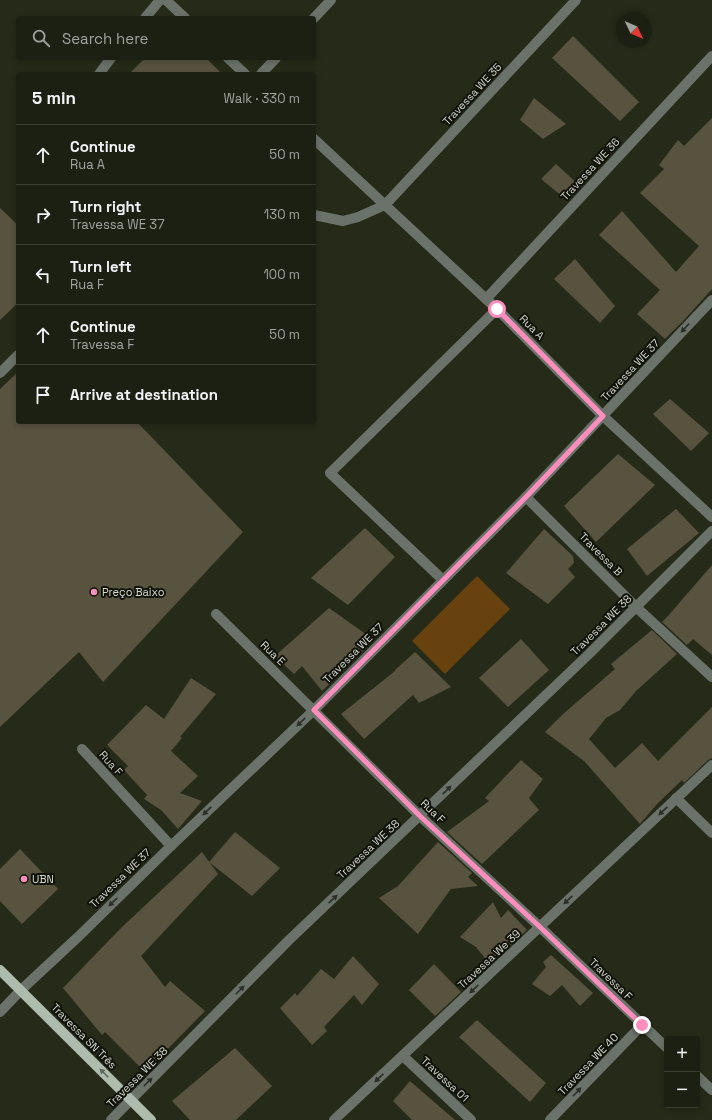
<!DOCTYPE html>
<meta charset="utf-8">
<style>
:root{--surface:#1c2012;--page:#25281b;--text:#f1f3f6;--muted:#a0a39f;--line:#3a3e32}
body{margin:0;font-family:"Space Grotesk",sans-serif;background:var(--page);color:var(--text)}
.controls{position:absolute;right:12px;bottom:12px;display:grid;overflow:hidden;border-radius:4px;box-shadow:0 2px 6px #0003}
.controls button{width:36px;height:36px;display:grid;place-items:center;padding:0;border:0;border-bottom:1px solid var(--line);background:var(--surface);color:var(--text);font:20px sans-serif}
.compass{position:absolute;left:616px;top:12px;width:36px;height:36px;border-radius:50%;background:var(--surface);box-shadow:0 2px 6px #0003;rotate:134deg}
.stop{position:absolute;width:12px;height:12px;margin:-9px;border:3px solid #fe8ebd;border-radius:50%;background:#fff}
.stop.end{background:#fe8ebd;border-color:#fff;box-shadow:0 1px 4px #0008}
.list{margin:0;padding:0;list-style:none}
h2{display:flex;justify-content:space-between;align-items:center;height:52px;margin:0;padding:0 16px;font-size:17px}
h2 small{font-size:13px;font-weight:400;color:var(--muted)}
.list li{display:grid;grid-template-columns:26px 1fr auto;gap:12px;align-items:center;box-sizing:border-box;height:60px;padding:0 16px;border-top:1px solid var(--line)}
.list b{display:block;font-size:15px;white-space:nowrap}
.list p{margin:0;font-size:13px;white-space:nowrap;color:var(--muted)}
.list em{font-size:13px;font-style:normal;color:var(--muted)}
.icon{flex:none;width:22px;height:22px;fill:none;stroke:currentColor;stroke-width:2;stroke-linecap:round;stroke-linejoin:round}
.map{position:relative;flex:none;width:712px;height:1120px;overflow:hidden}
.search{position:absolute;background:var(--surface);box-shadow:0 2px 6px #0003;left:16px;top:16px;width:300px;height:44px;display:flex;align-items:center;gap:10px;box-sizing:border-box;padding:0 14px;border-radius:4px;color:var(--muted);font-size:15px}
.panel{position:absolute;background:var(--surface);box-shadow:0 2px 6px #0003;left:16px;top:72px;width:300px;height:352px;border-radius:4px}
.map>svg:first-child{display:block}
.green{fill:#67420e}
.building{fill:#58533f}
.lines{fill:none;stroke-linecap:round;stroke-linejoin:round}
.minor{stroke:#6b726a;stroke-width:10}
.major{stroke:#aebcad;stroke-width:10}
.oneway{fill:#2b2f27}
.oneway2{fill:#5f675c}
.route{stroke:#fe8ebd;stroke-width:5}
.poi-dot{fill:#fe8ebd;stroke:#10120a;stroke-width:1.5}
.labels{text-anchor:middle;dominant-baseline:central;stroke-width:4;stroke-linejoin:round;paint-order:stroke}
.street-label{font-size:11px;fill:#d5d8cd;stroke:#10120a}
.poi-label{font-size:11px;fill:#d5d8cd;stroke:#10120a;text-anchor:start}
</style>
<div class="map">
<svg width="712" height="1120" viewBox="0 0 712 1120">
<rect width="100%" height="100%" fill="#262a18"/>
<!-- green -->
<polygon class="green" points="477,576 510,609 445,674 412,641"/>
<!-- building -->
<g class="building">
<polygon points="573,36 639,102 620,121 552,58"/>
<polygon points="145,58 206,58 222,74 129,74"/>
<polygon points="534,98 566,124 543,139 520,120"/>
<polygon points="712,118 712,289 684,320 665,339 637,314 660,290 599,235 622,211 676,272 699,246 640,193 664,169 659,165 678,140 684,146"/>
<polygon points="556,164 581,187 568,201 541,179"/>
<polygon points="0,208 18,225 18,303 0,320"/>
<polygon points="575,259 615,306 600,323 554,279"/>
<polygon points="18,372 18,422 137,422 243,532 103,682 79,652 0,727 0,389"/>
<polygon points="670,399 709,433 691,451 653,414"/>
<polygon points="618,454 655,485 596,542 564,506"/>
<polygon points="676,509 699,533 647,576 627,549"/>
<polygon points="365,528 395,557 348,605 311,578"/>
<polygon points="544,529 573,556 574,563 568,569 575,577 548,604 506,573"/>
<polygon points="712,565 712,655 693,639 687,645 662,622 668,616"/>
<polygon points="329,608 374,640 322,691 302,666 294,674 275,656"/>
<polygon points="652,630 677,654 636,691 620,710 606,718 589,739 615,768 642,743 658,761 712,707 712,758 708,760 684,783 682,780 657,804 640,824 584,761 545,732 562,715 615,669 611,664"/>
<polygon points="521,639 549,670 508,707 479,678"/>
<polygon points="415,652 451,687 419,703 413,695 364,739 341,714 395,671 395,670"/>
<polygon points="191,678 216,694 180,737 182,738 171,751 198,776 180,793 202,801 178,829 161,810 144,799 147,795 124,770 128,766 107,745 146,705 164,719"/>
<polygon points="521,760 543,779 529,798 539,810 482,864 447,832 489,801 485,798"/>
<polygon points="235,832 280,868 252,896 209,862"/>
<polygon points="438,842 472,873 468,877 478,886 451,889 418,934 379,898 398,886"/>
<polygon points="20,849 58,889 22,924 0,901 0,869"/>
<polygon points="202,852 218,874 141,956 165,987 170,981 205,1011 145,1072 105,1032 102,1035 63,988 120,929"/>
<polygon points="493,902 501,918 508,910 527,930 510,945 488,962 476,947 460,937"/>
<polygon points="551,955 593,993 580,1006 562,985 550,996 532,984 546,967 543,962"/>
<polygon points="353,956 379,984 362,1005 354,995 324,1027 327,1031 312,1045 280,1008 295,993 297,996 321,969 334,979"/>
<polygon points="434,964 461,992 435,1016 409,990"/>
<polygon points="477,1020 546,1083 530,1102 459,1037"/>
<polygon points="235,1048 272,1086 236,1120 190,1120 172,1101"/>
<polygon points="410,1081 455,1120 412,1120 393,1101"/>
</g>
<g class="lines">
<!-- minor -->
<g class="minor">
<polyline points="166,0 185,18"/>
<polyline points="145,18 160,0"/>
<polyline points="314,18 331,0"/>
<polyline points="228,58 245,74"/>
<polyline points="99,74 111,58"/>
<polyline points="261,74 276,58"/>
<polyline points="314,139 499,311 603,416 712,517"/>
<polyline points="314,215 343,221 358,217 385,205 576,0"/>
<polyline points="486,299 712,56"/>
<polyline points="0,373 18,355"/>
<polyline points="526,497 636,607 712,677"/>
<polyline points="443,580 330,473 497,309"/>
<polyline points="216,614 420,816 540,927 667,1048"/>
<polyline points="82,749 171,846"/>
<polyline points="676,798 712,833"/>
<polyline points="0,1012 21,990 79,936 171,846 314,710 526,497 712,300"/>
<polyline points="403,1056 471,1120"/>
<polyline points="697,1076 712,1090"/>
<polyline points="111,1120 288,941 589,654 712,531"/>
<polyline points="334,1120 712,765"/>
<polyline points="550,1120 642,1025"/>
</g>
<!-- major -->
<polyline class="major" points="0,970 151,1120"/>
</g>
<!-- one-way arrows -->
<defs><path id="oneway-solid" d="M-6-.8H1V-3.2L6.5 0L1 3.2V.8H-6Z"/></defs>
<g class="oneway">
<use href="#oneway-solid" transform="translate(685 328) rotate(133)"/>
<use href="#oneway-solid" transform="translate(301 722) rotate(136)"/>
<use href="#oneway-solid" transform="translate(447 790) rotate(-44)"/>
<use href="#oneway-solid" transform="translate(207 811) rotate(136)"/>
<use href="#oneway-solid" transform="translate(663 811) rotate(137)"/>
<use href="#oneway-solid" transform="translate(333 899) rotate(-43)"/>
<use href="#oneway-solid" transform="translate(568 900) rotate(137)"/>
<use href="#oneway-solid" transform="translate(113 902) rotate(136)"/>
<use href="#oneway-solid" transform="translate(474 989) rotate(137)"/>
<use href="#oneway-solid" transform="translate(240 990) rotate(-45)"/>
<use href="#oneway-solid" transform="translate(379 1078) rotate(137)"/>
<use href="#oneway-solid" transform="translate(148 1082) rotate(-45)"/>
<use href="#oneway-solid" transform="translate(577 1092) rotate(-46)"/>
</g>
<use class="oneway2" href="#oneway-solid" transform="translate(104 1073) rotate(-135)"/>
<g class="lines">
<!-- route -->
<polyline class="route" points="497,309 603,416 526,497 314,710 420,816 540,927 642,1025"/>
</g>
<!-- markers -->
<g class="poi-dot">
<circle cx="94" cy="592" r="4"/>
<circle cx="24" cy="879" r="4"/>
</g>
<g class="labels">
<!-- street labels -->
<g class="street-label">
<text transform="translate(472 94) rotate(-47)">Travessa WE 35</text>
<text transform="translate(590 169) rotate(-47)">Travessa WE 36</text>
<text transform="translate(532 327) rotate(45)">Rua A</text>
<text transform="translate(630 370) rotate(-47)">Travessa WE 37</text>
<text transform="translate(601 554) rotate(45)">Travessa B</text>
<text transform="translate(601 625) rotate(-45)">Travessa WE 38</text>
<text transform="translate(273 653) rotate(44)">Rua E</text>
<text transform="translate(353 653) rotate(-45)">Travessa WE 37</text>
<text transform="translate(111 763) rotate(48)">Rua F</text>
<text transform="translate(433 811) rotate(44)">Rua F</text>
<text transform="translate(368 849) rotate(-43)">Travessa WE 38</text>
<text transform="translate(120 878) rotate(-44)">Travessa WE 37</text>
<text transform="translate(489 959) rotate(-43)">Travessa We 39</text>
<text transform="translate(611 979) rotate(44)">Travessa F</text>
<text transform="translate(84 1036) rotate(45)">Travessa SN Três</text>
<text transform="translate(588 1064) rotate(-46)">Travessa WE 40</text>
<text transform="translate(137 1077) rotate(-45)">Travessa WE 38</text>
<text transform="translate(445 1079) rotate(43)">Travessa 01</text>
</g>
<!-- poi labels -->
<g class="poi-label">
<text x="102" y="592">Preço Baixo</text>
<text x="32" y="879">UBN</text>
</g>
</g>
</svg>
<div class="controls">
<button>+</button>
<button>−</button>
</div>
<svg class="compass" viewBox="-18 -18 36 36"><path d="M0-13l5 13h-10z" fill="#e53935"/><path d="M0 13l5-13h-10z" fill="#a0a39f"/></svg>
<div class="stop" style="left:497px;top:309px"></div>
<div class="stop end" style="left:642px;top:1025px"></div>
<div class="search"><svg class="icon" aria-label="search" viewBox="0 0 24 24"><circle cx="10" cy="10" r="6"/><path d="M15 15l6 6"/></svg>Search here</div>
<section class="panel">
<h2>5 min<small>Walk · 330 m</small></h2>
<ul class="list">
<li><svg class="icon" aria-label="ahead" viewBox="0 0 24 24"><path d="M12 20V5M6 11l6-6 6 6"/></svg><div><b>Continue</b><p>Rua A</p></div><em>50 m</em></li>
<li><svg class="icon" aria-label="right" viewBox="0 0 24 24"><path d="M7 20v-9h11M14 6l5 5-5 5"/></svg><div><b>Turn right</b><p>Travessa WE 37</p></div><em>130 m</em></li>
<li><svg class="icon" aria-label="left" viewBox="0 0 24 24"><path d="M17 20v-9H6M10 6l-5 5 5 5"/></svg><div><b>Turn left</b><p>Rua F</p></div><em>100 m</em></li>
<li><svg class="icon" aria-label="ahead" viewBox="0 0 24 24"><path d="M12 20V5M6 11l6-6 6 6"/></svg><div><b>Continue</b><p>Travessa F</p></div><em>50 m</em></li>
<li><svg class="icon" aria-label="arrive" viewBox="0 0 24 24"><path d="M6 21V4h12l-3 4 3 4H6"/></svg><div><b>Arrive at destination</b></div></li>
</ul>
</section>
</div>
